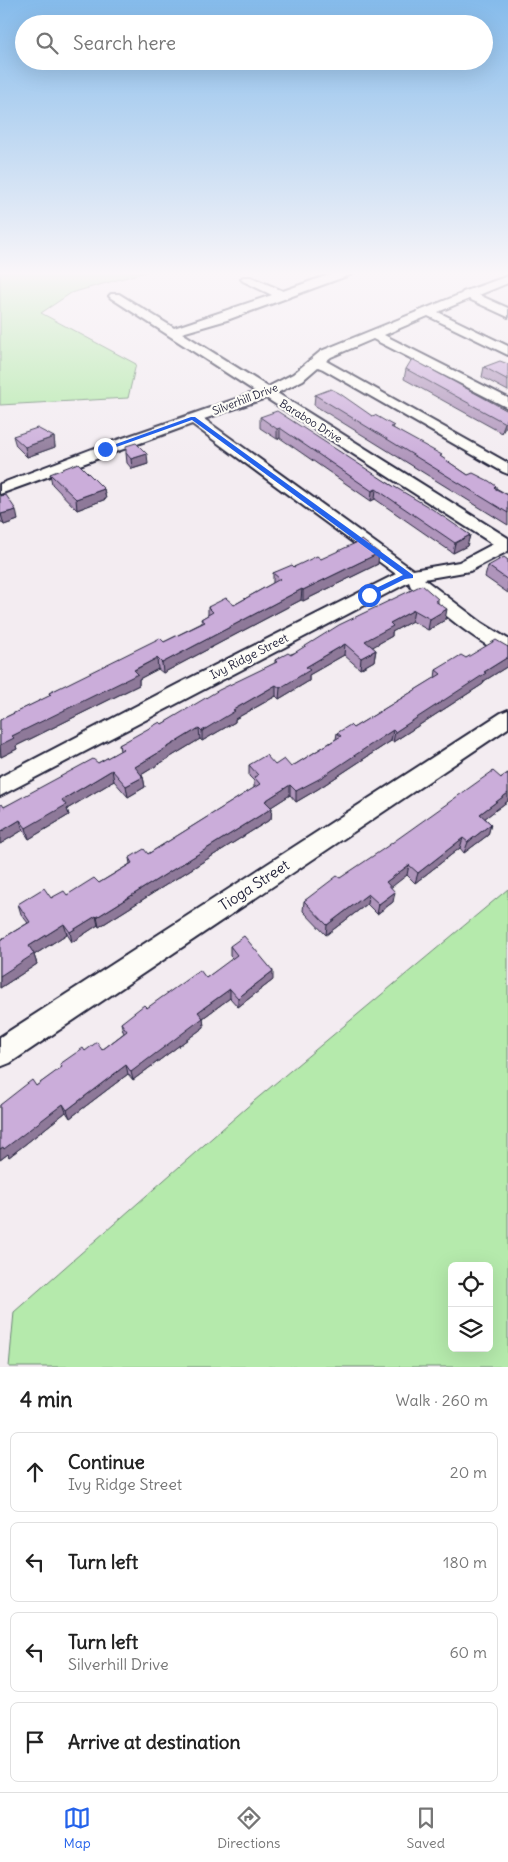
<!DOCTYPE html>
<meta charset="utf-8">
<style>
:root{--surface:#fff;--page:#f2f2f2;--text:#222;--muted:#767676;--line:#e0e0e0;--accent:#2563eb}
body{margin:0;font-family:Delius,sans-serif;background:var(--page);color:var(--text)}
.controls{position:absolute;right:15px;bottom:15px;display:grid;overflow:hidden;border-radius:8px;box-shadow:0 5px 20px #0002}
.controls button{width:45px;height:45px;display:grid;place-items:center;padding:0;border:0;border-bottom:1px solid var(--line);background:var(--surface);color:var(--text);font:25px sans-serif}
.stop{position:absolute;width:15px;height:15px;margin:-11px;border:4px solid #2563eb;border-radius:50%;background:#fff}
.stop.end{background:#2563eb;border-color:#fff;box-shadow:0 1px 5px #0008}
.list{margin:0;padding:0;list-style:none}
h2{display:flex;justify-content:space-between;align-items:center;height:65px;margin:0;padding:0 20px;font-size:21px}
h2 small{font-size:16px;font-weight:400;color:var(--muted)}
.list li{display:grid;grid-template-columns:32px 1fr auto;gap:15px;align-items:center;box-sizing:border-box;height:80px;margin:0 10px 10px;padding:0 10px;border:1px solid var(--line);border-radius:8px}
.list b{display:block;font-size:19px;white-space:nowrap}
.list p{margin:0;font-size:16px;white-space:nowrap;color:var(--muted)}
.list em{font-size:16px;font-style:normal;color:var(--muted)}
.icon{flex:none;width:28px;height:28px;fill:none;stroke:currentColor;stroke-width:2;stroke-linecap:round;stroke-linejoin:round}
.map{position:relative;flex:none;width:508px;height:1367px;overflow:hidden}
.search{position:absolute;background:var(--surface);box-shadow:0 5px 20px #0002;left:15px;right:15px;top:15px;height:55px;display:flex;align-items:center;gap:12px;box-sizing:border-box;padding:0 18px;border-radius:28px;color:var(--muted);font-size:19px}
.sheet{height:425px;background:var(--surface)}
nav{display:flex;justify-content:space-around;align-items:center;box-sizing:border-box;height:70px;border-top:1px solid var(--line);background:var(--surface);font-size:14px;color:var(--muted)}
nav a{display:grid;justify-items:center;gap:2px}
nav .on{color:var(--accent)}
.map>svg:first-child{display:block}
.green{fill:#b5eaac;stroke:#6c8674;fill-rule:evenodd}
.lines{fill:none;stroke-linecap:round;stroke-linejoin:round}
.minor-casing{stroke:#22223b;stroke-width:4}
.minor{fill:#fdfcf7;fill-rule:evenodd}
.wall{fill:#af95bb;stroke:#22223b}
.shaded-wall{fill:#8e7999;stroke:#22223b}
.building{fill:#cbadda;stroke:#22223b}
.route{fill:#2563eb}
.labels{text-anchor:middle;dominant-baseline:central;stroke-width:4.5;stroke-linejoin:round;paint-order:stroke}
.far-street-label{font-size:11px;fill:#22223b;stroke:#fdfcf7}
.street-label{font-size:12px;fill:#22223b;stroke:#fdfcf7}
.near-street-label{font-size:15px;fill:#22223b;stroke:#fdfcf7}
</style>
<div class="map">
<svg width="508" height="1367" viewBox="0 0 508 1367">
<rect width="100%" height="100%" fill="#f3ecf1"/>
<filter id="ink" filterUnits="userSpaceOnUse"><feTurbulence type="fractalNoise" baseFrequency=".02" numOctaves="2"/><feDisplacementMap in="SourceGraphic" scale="10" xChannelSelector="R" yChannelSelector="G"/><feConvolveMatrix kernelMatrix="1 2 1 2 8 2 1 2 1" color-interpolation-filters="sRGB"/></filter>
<g filter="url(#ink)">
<!-- green -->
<g class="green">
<polygon points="0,272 145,272 71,293 41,313 136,364 128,398 0,405"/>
<path d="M 508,889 L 508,1367 L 9,1367 L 14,1312 L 254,1101 ZM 452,1266 L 489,1266 L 489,1348 L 452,1348 Z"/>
</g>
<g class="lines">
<defs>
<g id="minor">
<path d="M 337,272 L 354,272 L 352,274 L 227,320 L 182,333 L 268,387 L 293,374 L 321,351 L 461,294 L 463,292 L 508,276 L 508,283 L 479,295 L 508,308 L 508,317 L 469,299 L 438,312 L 508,346 L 508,355 L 428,316 L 384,335 L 508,398 L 508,408 L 373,339 L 331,357 L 326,361 L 508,463 L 508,474 L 503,472 L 323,369 L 318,367 L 303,380 L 277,393 L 508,538 L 508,551 L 470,571 L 424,579 L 482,623 L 508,639 L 508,655 C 481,647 435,606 411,587 L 409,582 L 0,796 L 0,777 L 178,684 L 396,574 L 192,424 L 0,494 L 0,484 L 100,446 L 256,392 L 111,298 L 109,296 L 111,294 L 119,294 L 174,328 L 272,295 L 243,281 L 241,279 L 243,277 L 251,277 L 283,291 ZM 266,398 L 493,544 L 459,562 L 413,570 L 204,419 Z"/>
<polygon points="508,710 508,728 10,1063 0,1067 0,1037 501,713"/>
</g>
</defs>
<!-- minor casing -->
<use href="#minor" class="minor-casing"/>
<!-- minor -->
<use href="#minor" class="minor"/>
</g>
<!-- wall -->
<g class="wall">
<polygon points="508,364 508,391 482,377 484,367"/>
<polygon points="406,369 508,411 502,433 404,379"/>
<polygon points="315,395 372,416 394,426 393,428 441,457 468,475 496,486 496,488 508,495 508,525 314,405"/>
<polygon points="260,417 388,483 470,535 467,546 453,553 375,499 371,501 280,438 277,439 260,428"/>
<polygon points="13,436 54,437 55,447 27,457 16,446"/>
<polygon points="126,453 148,464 132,469 127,463"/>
<polygon points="50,474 104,489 106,499 77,510 52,484"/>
<polygon points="0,496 18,520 4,525 2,522 0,522"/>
<polygon points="321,559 378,564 303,601 301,600 163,673 158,669 139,679 139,685 16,746 17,749 1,757 0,756 0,720 50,696 49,693 164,642 202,623 201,619 208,615 208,607 234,605 273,583 273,573"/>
<polygon points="508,560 508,593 485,577 488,566"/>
<polygon points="438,599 438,603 445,620 428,630 412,621 392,632 392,636 372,647 376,650 374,661 360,669 344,655 309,675 309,681 279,699 276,696 235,719 235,722 202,741 200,739 141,775 143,777 145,787 128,797 114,781 67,809 69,815 29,839 23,830 0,844 0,806 4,807 98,763 120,751 119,745 162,724 275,663 275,660"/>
<polygon points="508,647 508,666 484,681 483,684 393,742 391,741 318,789 296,802 290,795 271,807 272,808 271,819 99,927 98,925 72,942 67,934 34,955 37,964 0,988 0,940 28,923 21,914 18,904 67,895 99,883 130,864 129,858 148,854 254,788 254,781 249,776 249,765 275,765 291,767 336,739 337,733 353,728 435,678 436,670 466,658"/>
<polygon points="508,773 508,801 485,818 491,824 488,835 464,853 460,848 415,883 407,875 390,887 393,902 377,914 367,904 326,935 303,911 304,901"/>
<polygon points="230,946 273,980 238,1007 230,998 203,1018 204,1027 133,1080 128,1074 70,1118 66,1112 9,1157 8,1154 0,1160 0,1105 36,1086 62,1068 60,1064 85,1051 102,1050 124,1033 123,1031 121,1023 147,1008 206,978 233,959 230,956"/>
</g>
<!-- shaded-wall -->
<g class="shaded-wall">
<polygon points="508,417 508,423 502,433 505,423"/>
<polygon points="280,428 280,438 277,439 277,429"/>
<polygon points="54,437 55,447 27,457 25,447"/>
<polygon points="147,454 148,464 132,469 131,459"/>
<polygon points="104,489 106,499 77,510 76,499"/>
<polygon points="376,489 375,499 371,501 372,491"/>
<polygon points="16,510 18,520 4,525 1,514"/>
<polygon points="470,535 467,546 453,553 455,543"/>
<polygon points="379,553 378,564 303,601 303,590"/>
<polygon points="302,589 301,600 163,673 162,663"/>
<polygon points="447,609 445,620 428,630 430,619"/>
<polygon points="414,610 412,621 392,632 392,636 364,652 365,641 390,623"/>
<polygon points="345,644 344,655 309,675 309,681 279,699 280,688 306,667"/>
<polygon points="376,650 374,661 360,669 361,658"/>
<polygon points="508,657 508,666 484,681 483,684 393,742 395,732 484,672"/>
<polygon points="157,658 158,669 139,679 139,685 16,746 17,749 1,757 0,745 12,736"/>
<polygon points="276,685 276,696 235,719 235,722 202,741 202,731 233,710"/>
<polygon points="199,728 200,739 136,778 135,767"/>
<polygon points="393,730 391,741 318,789 296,802 296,791"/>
<polygon points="112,770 114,781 67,809 69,815 29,839 26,828 62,800"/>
<polygon points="143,777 145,787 128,797 126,786"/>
<polygon points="290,785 290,795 265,811 265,801"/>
<polygon points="508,793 508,801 476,825 480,814"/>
<polygon points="272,808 271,819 99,927 97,917"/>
<polygon points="20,820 23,830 0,844 0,832"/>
<polygon points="491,824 488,835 464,853 468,842"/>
<polygon points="463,838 460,848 415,883 418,873"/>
<polygon points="409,865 407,875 384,893 386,882"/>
<polygon points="395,892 393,902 377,914 379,904"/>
<polygon points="368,894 367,904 326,935 327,925"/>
<polygon points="96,916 98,925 72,942 70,932"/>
<polygon points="64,924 67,934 34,955 37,964 0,988 0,976 29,946"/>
<polygon points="273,971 273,980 238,1007 238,998"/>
<polygon points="230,989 230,998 203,1018 204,1027 133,1080 131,1072 198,1012"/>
<polygon points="126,1065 128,1074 70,1118 67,1110"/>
<polygon points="63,1104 66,1112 9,1157 8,1154 0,1160 0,1149"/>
</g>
<!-- building -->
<g class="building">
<polygon points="412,359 508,411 508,417 505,423 406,369"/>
<polygon points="500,361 508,364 508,380 484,367"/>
<polygon points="331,389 339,393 372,416 375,415 394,426 391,427 442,455 440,456 468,475 473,473 489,481 496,486 494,488 508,495 508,513 315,395"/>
<polygon points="277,411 388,483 432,509 470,535 455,543 376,489 372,491 280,428 277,429 260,417"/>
<polygon points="37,428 54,437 25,447 13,436"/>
<polygon points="136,443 147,454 131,459 126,453 126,446"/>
<polygon points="78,463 104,489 76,499 50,474"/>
<polygon points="6,495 16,510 1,514 0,513 0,496"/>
<polygon points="362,540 379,553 303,590 302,589 162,663 157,658 134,670 138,674 12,736 14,738 0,745 0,720 51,695 49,693 160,638 164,642 205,622 201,619 213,612 208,607 226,598 234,605 280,579 273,573 292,565 294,567 317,556 321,559"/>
<polygon points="504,557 508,560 508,580 488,566"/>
<polygon points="422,585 438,599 435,601 447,609 430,619 414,610 390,623 393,626 365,641 376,650 361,658 345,644 306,667 310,670 280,688 276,685 233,710 235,711 202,731 199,728 135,767 143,777 126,786 112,770 62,800 66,805 26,828 20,820 0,832 0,806 2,804 4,807 93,759 98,763 123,749 119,745 160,722 162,724 219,690 277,662 275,660 288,653 291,655 339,625"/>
<polygon points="496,640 508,647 508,657 484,672 486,673 395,732 393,730 319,779 296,791 290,785 265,801 272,808 97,917 96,916 70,932 64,924 29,946 34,954 0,976 0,940 30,922 18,904 44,888 51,898 64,891 67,895 94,878 99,883 132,863 129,858 144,849 148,854 260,784 254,777 258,775 249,765 266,755 275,765 284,759 291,767 341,736 337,733 350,725 353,728 441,674 436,670 461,655 466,658"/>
<polygon points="493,771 501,778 508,773 508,793 480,814 491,824 468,842 463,838 418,873 409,865 386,882 395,892 379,904 368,894 327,925 304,901 337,876 340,878 382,850"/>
<polygon points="244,936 273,971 238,998 230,989 198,1012 203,1018 131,1072 126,1065 67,1110 63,1104 4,1149 3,1147 0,1149 0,1105 32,1080 36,1086 62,1067 60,1064 83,1048 85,1051 97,1042 102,1050 127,1031 121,1023 144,1005 147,1008 200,970 206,978 237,955 230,946"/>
</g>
</g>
<!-- sky -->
<linearGradient id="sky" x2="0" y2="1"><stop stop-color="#85bbeb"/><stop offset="0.59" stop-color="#faf6f9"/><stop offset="1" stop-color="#faf6f9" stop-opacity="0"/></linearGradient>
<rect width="508" height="463" fill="url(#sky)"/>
<!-- route -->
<polygon class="route" points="191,417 195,417 413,575 413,578 405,579 371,596 366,596 366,593 403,575 192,420 108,450 102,449"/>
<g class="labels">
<!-- far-street labels -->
<g class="far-street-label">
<text transform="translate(245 399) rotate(-21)">Silverhill Drive</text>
<text transform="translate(311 421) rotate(32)">Baraboo Drive</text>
</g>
<!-- street labels -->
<g class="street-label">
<text transform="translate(249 656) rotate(-27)">Ivy Ridge Street</text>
</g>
<!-- near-street labels -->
<g class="near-street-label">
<text transform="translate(254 885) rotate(-33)">Tioga Street</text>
</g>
</g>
</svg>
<div class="controls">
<button><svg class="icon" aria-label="locate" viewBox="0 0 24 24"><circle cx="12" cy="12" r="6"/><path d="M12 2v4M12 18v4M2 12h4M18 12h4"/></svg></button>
<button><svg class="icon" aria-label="layers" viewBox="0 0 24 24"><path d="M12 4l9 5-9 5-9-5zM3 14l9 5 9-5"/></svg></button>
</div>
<div class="stop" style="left:369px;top:595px"></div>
<div class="stop end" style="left:105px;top:449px"></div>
<div class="search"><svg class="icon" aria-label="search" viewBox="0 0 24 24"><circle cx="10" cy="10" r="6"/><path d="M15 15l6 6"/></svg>Search here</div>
</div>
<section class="sheet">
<h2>4 min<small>Walk · 260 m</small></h2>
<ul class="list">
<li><svg class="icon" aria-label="ahead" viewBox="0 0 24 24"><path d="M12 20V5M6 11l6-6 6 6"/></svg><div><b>Continue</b><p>Ivy Ridge Street</p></div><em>20 m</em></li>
<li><svg class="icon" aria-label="left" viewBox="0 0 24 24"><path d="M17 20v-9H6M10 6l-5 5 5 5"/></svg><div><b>Turn left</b></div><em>180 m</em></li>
<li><svg class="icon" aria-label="left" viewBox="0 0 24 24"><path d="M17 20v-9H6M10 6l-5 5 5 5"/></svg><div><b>Turn left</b><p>Silverhill Drive</p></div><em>60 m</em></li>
<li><svg class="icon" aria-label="arrive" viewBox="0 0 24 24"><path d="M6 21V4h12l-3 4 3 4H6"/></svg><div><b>Arrive at destination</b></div></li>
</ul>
</section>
<nav>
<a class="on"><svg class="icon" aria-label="map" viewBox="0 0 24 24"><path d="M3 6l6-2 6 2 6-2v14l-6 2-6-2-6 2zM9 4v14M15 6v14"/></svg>Map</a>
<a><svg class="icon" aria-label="directions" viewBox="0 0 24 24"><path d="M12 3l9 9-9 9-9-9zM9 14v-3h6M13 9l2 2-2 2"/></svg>Directions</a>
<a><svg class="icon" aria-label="saved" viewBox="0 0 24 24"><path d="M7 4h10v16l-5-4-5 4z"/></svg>Saved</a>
</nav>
